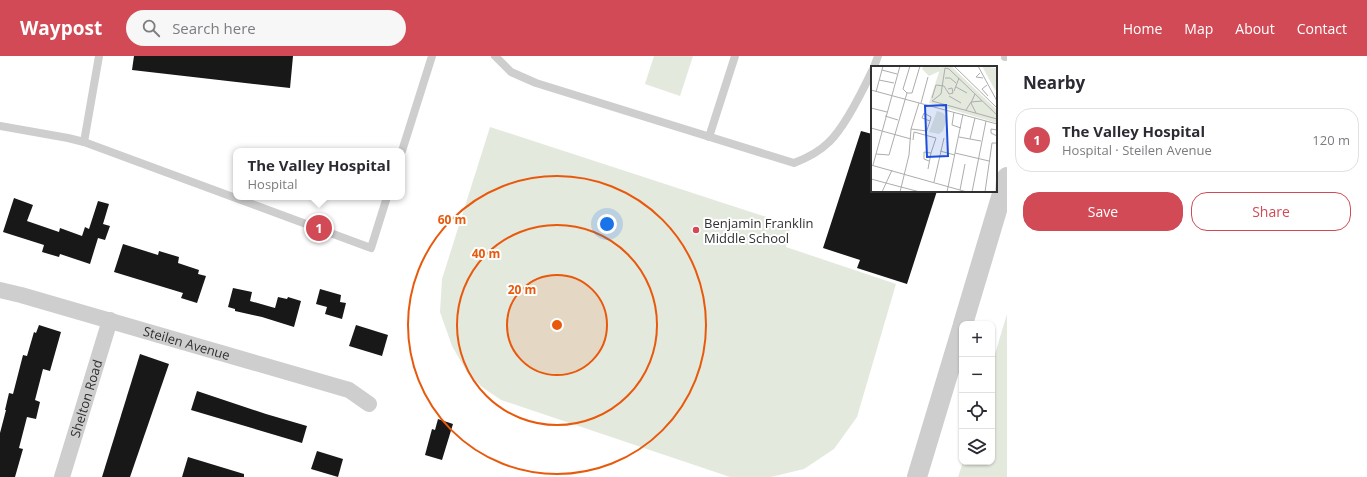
<!DOCTYPE html>
<meta charset="utf-8">
<style>
:root{--surface:#fff;--page:#f7f7f7;--text:#2b2b33;--muted:#7c7c81;--line:#e1e1e2;--accent:#d14a55}
body{margin:0;font-family:"Open Sans",sans-serif;background:var(--page);color:var(--text)}
.controls{position:absolute;right:12px;bottom:12px;display:grid;overflow:hidden;border-radius:8px;box-shadow:0 1px 3px #0004}
.controls button{width:36px;height:36px;display:grid;place-items:center;padding:0;border:0;border-bottom:1px solid var(--line);background:var(--surface);color:var(--text);font:20px sans-serif}
.you{position:absolute;left:607px;top:168px;width:14px;height:14px;margin:-10px;border:3px solid #fff;border-radius:50%;background:#1a73e8;box-shadow:0 0 0 6px #1a73e833}
.badge{display:grid;place-items:center;width:26px;height:26px;border-radius:50%;background:var(--accent);color:#fff;font-size:13px;font-weight:700}
.pin{position:absolute;translate:-50% -50%;border:2px solid #fff;box-shadow:0 1px 4px #0006}
.popup{position:absolute;left:233px;top:92px;width:172px;height:52px;box-sizing:border-box;display:grid;place-content:center;border-radius:8px;background:var(--surface);filter:drop-shadow(0 1px 3px #0005);font-size:13px;white-space:nowrap;color:var(--muted)}
.popup b{font-size:15px;color:var(--text)}
.popup::after{content:'';position:absolute;left:50%;top:100%;margin-left:-8px;border:8px solid transparent;border-top-color:var(--surface)}
.list{margin:0;padding:0;list-style:none}
h2{display:flex;justify-content:space-between;align-items:center;height:52px;margin:0;padding:0 16px;font-size:17px}
h2 small{font-size:13px;font-weight:400;color:var(--muted)}
.list li{display:grid;grid-template-columns:26px 1fr auto;gap:12px;align-items:center;box-sizing:border-box;height:64px;margin:0 8px 8px;padding:0 8px;border:1px solid var(--line);border-radius:16px}
.list b{display:block;font-size:15px;white-space:nowrap}
.list p{margin:0;font-size:13px;white-space:nowrap;color:var(--muted)}
.list em{font-size:13px;font-style:normal;color:var(--muted)}
.actions{display:flex;gap:8px;padding:12px 16px}
.actions a{flex:1;padding:9px 0;border:1px solid var(--accent);border-radius:16px;text-align:center;font-size:14px;color:var(--accent)}
.actions .main{background:var(--accent);color:#fff}
.icon{flex:none;width:22px;height:22px;fill:none;stroke:currentColor;stroke-width:2;stroke-linecap:round;stroke-linejoin:round}
.map{position:relative;flex:none;width:1007px;height:421px;overflow:hidden}
header{display:flex;align-items:center;gap:24px;box-sizing:border-box;height:56px;padding:0 20px;background:var(--accent);color:#fff}
header strong{font-size:19px}
nav{display:flex;gap:22px;margin-inline-start:auto;font-size:14px}
.search{width:280px;height:36px;background:var(--page);display:flex;align-items:center;gap:10px;box-sizing:border-box;padding:0 14px;border-radius:22px;color:var(--muted);font-size:15px}
main{display:flex}
aside{flex:1;background:var(--surface)}
.map>svg:first-child{display:block}
.green{fill:#e4e9de}
.building{fill:#181818}
.lines{fill:none;stroke-linecap:round;stroke-linejoin:round}
.service{stroke:#cecece;stroke-width:8}
.minor{stroke:#cecece;stroke-width:16}
.tertiary{stroke:#cecece;stroke-width:20}
.ring{fill:none;stroke:#e8590c;stroke-width:2}
.poi-dot{fill:#d14a55;stroke:#fff;stroke-width:1.5}
.labels{text-anchor:middle;dominant-baseline:central;stroke-width:4;stroke-linejoin:round;paint-order:stroke}
.poi-label{font-size:13px;fill:#313131;stroke:#fff;text-anchor:start}
.street-label{font-size:13px;fill:#313131;stroke:#fff}
.inset-road{fill:none;stroke:#adadad;stroke-width:1}
.view{fill:#1d4ed8;fill-opacity:0.15;stroke:#1d4ed8;stroke-width:2}
.inset-edge{fill:none;stroke:#313131;stroke-width:2}
.centre{fill:#e8590c;stroke:#fff;stroke-width:2}
.ring-label{font-size:12px;text-anchor:middle;font-weight:bold;fill:#e8590c;stroke:#fff;stroke-width:4;stroke-linejoin:round;paint-order:stroke}
</style>
<header>
<strong>Waypost</strong>
<div class="search"><svg class="icon" aria-label="search" viewBox="0 0 24 24"><circle cx="10" cy="10" r="6"/><path d="M15 15l6 6"/></svg>Search here</div>
<nav><a>Home</a><a>Map</a><a>About</a><a>Contact</a></nav>
</header>
<main>
<div class="map">
<svg width="1007" height="421" viewBox="0 0 1007 421">
<rect width="100%" height="100%" fill="#fff"/>
<!-- green -->
<g class="green">
<polygon points="654,0 693,0 680,40 645,28"/>
<polygon points="490,71 791,169 786,191 896,228 857,361 834,393 804,413 771,421 730,421 501,344 482,331 467,316 452,290 440,256 442,223"/>
<polygon points="1007,258 1007,421 958,421 963,406 992,406 992,308"/>
</g>
<!-- building -->
<g class="building">
<polygon points="134,0 293,0 290,32 132,14"/>
<polygon points="861,75 872,78 872,135 937,135 907,228 857,212 860,204 823,192"/>
<polygon points="14,142 33,149 27,165 59,176 60,172 82,180 85,171 89,173 98,145 109,148 103,168 110,170 105,184 98,182 90,208 60,198 59,201 42,196 44,189 3,176"/>
<polygon points="123,188 158,199 159,195 179,201 178,207 199,214 198,218 206,220 197,247 181,242 183,237 114,216"/>
<polygon points="233,232 252,236 250,245 275,252 278,241 287,243 288,241 301,245 294,271 262,261 235,255 235,253 228,251"/>
<polygon points="320,233 341,239 340,246 346,247 342,263 325,258 327,251 316,248"/>
<polygon points="39,269 61,276 50,315 43,313 35,344 40,346 36,363 27,361 19,392 23,393 15,421 0,421 0,377 6,354 5,354 9,337 13,338 23,299 27,300 34,276 36,277"/>
<polygon points="356,269 388,279 382,300 349,290"/>
<polygon points="140,298 169,308 130,421 102,421"/>
<polygon points="197,335 266,358 307,370 302,387 191,354"/>
<polygon points="438,363 453,368 442,404 425,399 432,373 435,374"/>
<polygon points="317,395 343,403 338,421 311,413"/>
<polygon points="188,401 244,418 244,421 182,421"/>
</g>
<g class="lines">
<!-- service -->
<g class="service">
<path d="M 495,0 L 511,16 L 536,27 L 794,107 C 807,102 819,96 829,86 C 845,71 862,36 872,15"/>
<polyline points="1005,1 1005,0"/>
<polyline points="874,11 878,0"/>
<polyline points="0,70 68,82 84,86 99,0"/>
<polyline points="709,81 735,0"/>
<polyline points="84,86 371,192 387,141"/>
<polyline points="402,95 432,0"/>
</g>
<!-- minor -->
<g class="minor">
<path id="s1" d="M 0,234 L 21,239 L 349,334 L 369,348"/>
<path id="s2" d="M 62,421 L 110,264"/>
</g>
<!-- tertiary -->
<g class="tertiary">
<polyline points="963,268 1007,121"/>
<polyline points="917,421 962,272"/>
</g>
</g>
<!-- distance rings -->
<circle cx="557" cy="269" r="50" fill="#e8590c" fill-opacity=".12"/>
<g class="ring">
<circle cx="557" cy="269" r="50"/>
<circle cx="557" cy="269" r="100"/>
<circle cx="557" cy="269" r="149"/>
</g>
<!-- markers -->
<circle class="poi-dot" cx="696" cy="174" r="4"/>
<g class="labels">
<!-- poi labels -->
<g class="poi-label">
<text x="704" y="167">Benjamin Franklin<tspan x="704" dy="15">Middle School</tspan></text>
</g>
<!-- street labels -->
<g class="street-label">
<text stroke="none"><textPath href="#s1" startOffset="194">Steilen Avenue</textPath></text>
<text stroke="none"><textPath href="#s2" startOffset="82">Shelton Road</textPath></text>
</g>
</g>
<!-- overview -->
<g transform="translate(871 10)">
<rect width="126" height="126" fill="#fff"/>
<path d="M 53,0 L 69,0 L 69,5 L 58,10 L 51,3 ZM 70,0 L 80,0 L 126,44 L 126,57 L 58,37 ZM 111,0 L 126,2 L 126,24 L 124,24 ZM 66,45 L 72,47 L 76,52 L 72,65 L 68,68 L 58,66 Z" fill="#e4e9de"/>
<path class="inset-road" d="M 83,0 L 126,42M 107,0 L 126,35M 11,4 L 26,8M 109,7 L 105,11 L 112,12M 74,12 L 79,12 L 85,17M 8,14 L 23,17M 116,19 L 111,23 L 117,30M 85,21 L 96,27M 0,24 L 126,58M 83,25 L 88,12M 5,26 L 12,0M 36,27 L 41,27 L 49,0M 36,27 L 32,23 L 39,0M 104,28 L 100,37 L 105,47M 78,30 L 90,37M 61,32 L 65,19 L 73,20 L 78,28 L 82,27 L 81,22 L 77,23M 50,37 L 57,11M 0,42 L 16,46M 95,44 L 100,36 L 111,35M 83,46 L 81,59 L 90,62M 126,49 L 78,3 L 74,2 L 70,28 L 61,35 L 126,53M 14,50 L 27,54M 0,62 L 40,73M 40,63 L 56,65 L 56,64 L 59,55 L 60,51 L 53,47 L 51,52 L 59,55M 126,64 L 120,63 L 120,67 L 126,70M 88,71 L 110,75M 99,73 L 104,52M 42,74 L 43,66 L 65,72 L 60,87M 69,85 L 84,89M 84,87 L 118,95M 5,88 L 18,89 L 36,27M 0,99 L 96,126M 2,99 L 29,0M 57,103 L 60,87 L 53,86 L 53,93 L 58,95M 0,113 L 30,121M 63,116 L 73,72M 30,121 L 49,126M 89,124 L 94,98M 11,126 L 21,104M 29,126 L 38,89 L 40,63 L 48,37M 76,126 L 92,48M 101,126 L 115,55M 114,126 L 121,77 L 126,77M 125,126 L 126,102"/>
<path class="view" d="M 75,39 L 77,90 L 56,91 L 54,40 Z"/>
<rect width="126" height="126" class="inset-edge"/>
</g>
<circle cx="557" cy="269" r="6" class="centre"/>
<g class="ring-label">
<text x="452" y="168">60 m</text>
<text x="486" y="202">40 m</text>
<text x="522" y="238">20 m</text>
</g>
</svg>
<div class="controls">
<button>+</button>
<button>−</button>
<button><svg class="icon" aria-label="locate" viewBox="0 0 24 24"><circle cx="12" cy="12" r="6"/><path d="M12 2v4M12 18v4M2 12h4M18 12h4"/></svg></button>
<button><svg class="icon" aria-label="layers" viewBox="0 0 24 24"><path d="M12 4l9 5-9 5-9-5zM3 14l9 5 9-5"/></svg></button>
</div>
<div class="you"></div>
<div class="pin badge" style="left:319px;top:172px">1</div>
<div class="popup"><b>The Valley Hospital</b>Hospital</div>
</div>
<aside>
<h2>Nearby<small></small></h2>
<ul class="list">
<li><span class="badge">1</span><div><b>The Valley Hospital</b><p>Hospital · Steilen Avenue</p></div><em>120 m</em></li>
</ul>
<div class="actions"><a class="main">Save</a><a>Share</a></div>
</aside>
</main>
